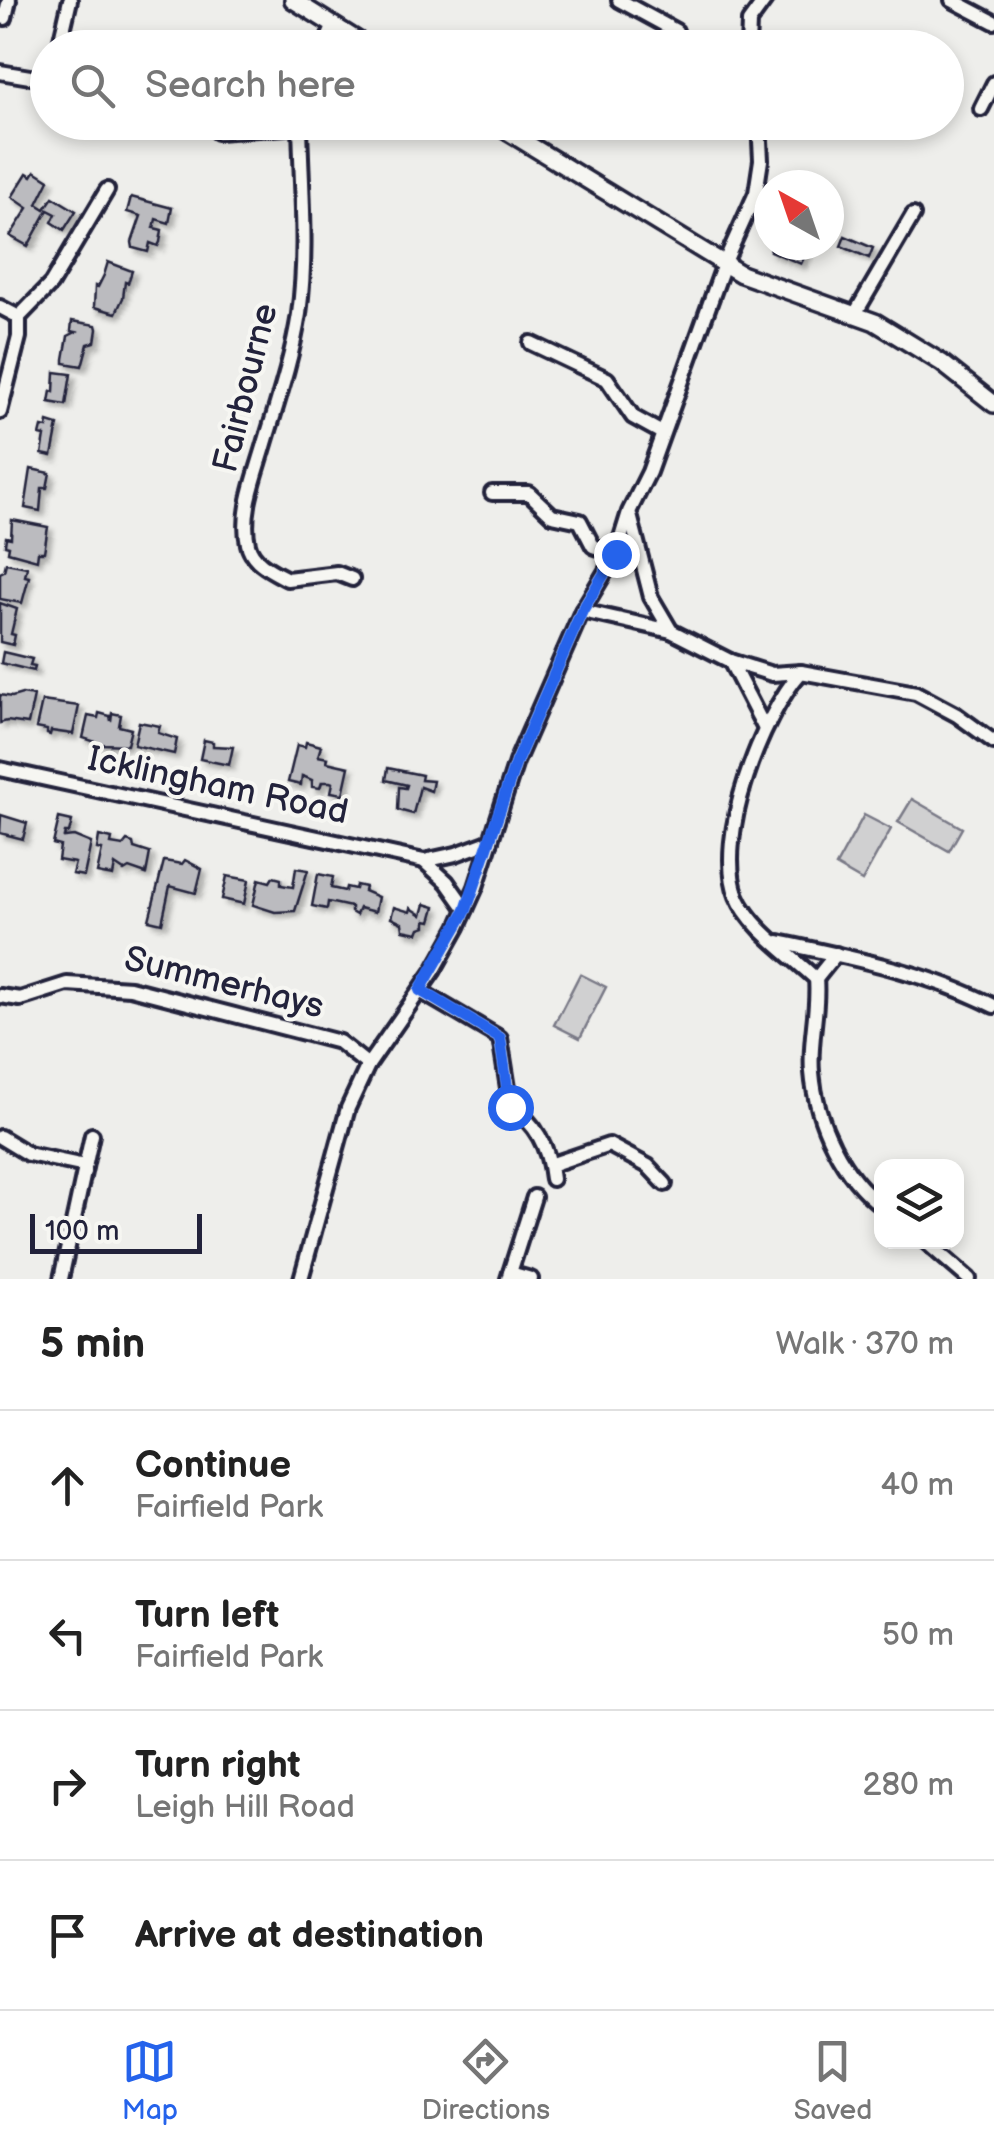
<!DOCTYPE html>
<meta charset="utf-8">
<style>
:root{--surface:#fff;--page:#f6f6f6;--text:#222;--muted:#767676;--line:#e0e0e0;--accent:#2563eb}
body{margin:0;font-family:"Balsamiq Sans",sans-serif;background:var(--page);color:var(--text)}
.controls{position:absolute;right:30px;bottom:30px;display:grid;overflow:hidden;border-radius:20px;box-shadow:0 5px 15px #0003}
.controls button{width:90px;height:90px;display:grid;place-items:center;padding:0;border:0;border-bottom:2px solid var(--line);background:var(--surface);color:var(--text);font:50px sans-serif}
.compass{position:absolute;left:754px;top:170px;width:90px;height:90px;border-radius:50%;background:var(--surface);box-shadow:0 5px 15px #0003;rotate:320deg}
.scale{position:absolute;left:30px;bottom:25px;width:172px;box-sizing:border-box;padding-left:10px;border:5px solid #22223b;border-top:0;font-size:28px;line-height:35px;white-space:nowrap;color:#22223b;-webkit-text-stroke:8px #f6f6f2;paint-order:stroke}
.stop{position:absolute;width:30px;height:30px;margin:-22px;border:8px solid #2563eb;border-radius:50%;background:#fff}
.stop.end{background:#2563eb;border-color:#fff;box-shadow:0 2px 10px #0008}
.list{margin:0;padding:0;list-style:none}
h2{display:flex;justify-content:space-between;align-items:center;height:130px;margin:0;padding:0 40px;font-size:42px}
h2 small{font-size:32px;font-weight:400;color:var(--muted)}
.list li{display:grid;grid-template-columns:65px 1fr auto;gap:30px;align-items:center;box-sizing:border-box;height:150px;padding:0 40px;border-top:2px solid var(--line)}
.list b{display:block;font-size:38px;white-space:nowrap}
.list p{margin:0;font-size:32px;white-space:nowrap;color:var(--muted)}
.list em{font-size:32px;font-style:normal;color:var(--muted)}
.icon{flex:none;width:55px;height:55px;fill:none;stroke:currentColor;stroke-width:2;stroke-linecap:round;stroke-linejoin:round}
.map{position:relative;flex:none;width:994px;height:1279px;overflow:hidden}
.search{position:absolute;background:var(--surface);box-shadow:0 5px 15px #0003;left:30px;right:30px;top:30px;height:110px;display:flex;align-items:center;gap:25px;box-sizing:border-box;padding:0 35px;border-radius:55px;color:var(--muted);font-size:38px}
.sheet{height:730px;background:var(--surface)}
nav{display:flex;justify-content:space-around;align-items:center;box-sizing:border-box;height:140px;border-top:2px solid var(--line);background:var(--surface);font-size:28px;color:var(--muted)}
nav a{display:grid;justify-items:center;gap:5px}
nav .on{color:var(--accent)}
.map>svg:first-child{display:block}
.green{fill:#d0d0d1;stroke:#797986;stroke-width:2.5}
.building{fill:#bbbbbf;stroke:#22223b;stroke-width:2.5;filter:url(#shadow)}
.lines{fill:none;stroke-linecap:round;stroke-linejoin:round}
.minor-casing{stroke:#22223b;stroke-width:20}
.tertiary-casing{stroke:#22223b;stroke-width:22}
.minor{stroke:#f6f6f2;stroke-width:12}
.tertiary{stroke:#f6f6f2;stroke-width:15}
.route{stroke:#2563eb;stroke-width:12}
.labels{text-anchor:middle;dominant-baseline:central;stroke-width:8;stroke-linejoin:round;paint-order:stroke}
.street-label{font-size:35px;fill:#22223b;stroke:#f6f6f2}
</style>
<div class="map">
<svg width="994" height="1279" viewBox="0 0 994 1279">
<defs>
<filter id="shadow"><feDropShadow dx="4.5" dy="4.5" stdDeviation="2.5" flood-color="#0004"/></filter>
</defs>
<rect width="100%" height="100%" fill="#eeeeeb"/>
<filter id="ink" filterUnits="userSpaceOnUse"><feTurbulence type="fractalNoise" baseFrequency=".01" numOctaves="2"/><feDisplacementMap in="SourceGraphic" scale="20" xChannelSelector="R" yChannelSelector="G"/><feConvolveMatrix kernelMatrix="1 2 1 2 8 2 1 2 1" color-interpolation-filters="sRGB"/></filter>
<g filter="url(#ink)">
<!-- green -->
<g class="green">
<polygon points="912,799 962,828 949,851 898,822"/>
<polygon points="864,815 891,829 862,881 836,866"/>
<polygon points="580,974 606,987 580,1038 554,1025"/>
</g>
<!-- building -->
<g class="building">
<polygon points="35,171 49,180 37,204 45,209 53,197 76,211 64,230 52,222 56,214 48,210 28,246 10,236 28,208 12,197 27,173 32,176"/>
<polygon points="131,197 172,208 169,223 156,219 154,228 162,230 160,242 158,246 150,243 148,252 133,248 132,242 141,216 127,212"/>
<polygon points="845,236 873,248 869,258 841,246"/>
<polygon points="772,245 810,245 801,264 770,251"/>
<polygon points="108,262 132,271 128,283 125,282 123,298 116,313 94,307 95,286 98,287 104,275"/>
<polygon points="72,321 96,325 97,329 95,342 88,344 82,366 64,363 64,359 68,336 76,332 71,331"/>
<polygon points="55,372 71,374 66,405 49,402 51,391 54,392"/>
<polygon points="48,422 58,425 52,456 42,454 45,436 40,435 42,427 47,428"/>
<polygon points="31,469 50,473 47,488 42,488 40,511 25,508"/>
<polygon points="12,520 48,527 44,552 38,552 37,560 8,552 9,546 5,545 6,537 11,538"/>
<polygon points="6,563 27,567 25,576 29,577 22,603 0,599 0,573 4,571"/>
<polygon points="0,603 17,609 11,634 15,635 13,645 0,642"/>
<polygon points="3,652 32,659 30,665 35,666 34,671 1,663"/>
<polygon points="22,694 34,696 28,724 7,721 0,723 0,695 12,697"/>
<polygon points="42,701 79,706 73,734 51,731 50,735 47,734 47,730 36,728"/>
<polygon points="99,713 110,716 111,721 112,713 121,715 119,726 131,729 127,745 102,744 83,738 88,716 98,718"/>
<polygon points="139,722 160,726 158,733 177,739 174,754 134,745"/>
<polygon points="204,740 213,742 213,746 233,747 229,765 200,759"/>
<polygon points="306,742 321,746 318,756 328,758 327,762 349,767 343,794 331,792 333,783 330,782 322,782 320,788 312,787 312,780 305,777 302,776 301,785 288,782 297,745 305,747"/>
<polygon points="388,768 422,775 421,780 433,781 431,791 420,787 413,814 398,810 399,787 406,788 407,785 386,780"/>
<polygon points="1,815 27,823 23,839 0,833"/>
<polygon points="59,818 72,821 69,833 65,833 64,837 74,836 91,843 84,876 72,874 75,863 58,860 60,846 53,844"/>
<polygon points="99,836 112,839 111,844 123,846 127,841 133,843 134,848 150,853 146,874 129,868 124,871 115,865 113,876 97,873 102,850 97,849"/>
<polygon points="185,860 202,869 196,893 170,886 162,923 149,920 164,861 182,864"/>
<polygon points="296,868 308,870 295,911 275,912 253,905 259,879 270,882 273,877 281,879 281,885 293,887"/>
<polygon points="318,874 333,877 331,888 345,891 346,887 355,889 356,885 365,887 364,891 378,897 375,912 359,908 356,915 351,912 351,907 328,902 327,909 312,906"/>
<polygon points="227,876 249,880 244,904 222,899"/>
<polygon points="425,904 435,907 431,921 426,920 426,926 420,928 418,933 403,930 402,923 391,918 394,907 410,912 411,908 422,915"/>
</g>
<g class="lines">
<defs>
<g id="minor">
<polyline points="619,0 676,31"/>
<polyline points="952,0 994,22"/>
<polyline points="5,18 9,0"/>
<polyline points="59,48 70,0"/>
<polyline points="324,48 334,25"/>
<polyline points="748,48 749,22 765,0"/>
<polyline points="0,72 48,80"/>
<polyline points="981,109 994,83"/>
<path d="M 300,122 C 301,187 308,249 299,314 C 292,359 277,403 264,447 C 255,478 241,512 248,544 C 252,562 272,571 287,579 L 337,573 L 352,579"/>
<polyline points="217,132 300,126"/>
<polyline points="0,307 19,317"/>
<polyline points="855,314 913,215"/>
<polyline points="531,343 607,379 633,417 662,433"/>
<polyline points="0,412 19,337 19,317 51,284 107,190"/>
<polyline points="492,493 529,493 552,515 580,521 593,546 616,554"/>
<polyline points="630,515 651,597 671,631 730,661 772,674 801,672 916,693 957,715 994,742"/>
<polyline points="582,611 671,631"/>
<polyline points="730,661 764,727"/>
<path d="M 801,672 C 762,716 714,839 737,896 C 750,928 791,955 816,979 C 819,1010 809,1041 812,1072 C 816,1122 842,1176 882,1206"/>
<polyline points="0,769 424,861 456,854 491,841"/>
<polyline points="424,861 447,882 466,909"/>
<path d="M 779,942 C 852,958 927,972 994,1006"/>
<polyline points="816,979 836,954"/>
<path d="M 420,991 L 500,1038 L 511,1107 C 536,1123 549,1149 552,1179"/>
<polyline points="0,996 20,999 67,984 130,988 339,1042 368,1065"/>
<polyline points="0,1137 28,1154 85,1166"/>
<polyline points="550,1165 609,1145 648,1166 665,1184"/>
<polyline points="926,1242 969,1279"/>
<polyline points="510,1273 531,1279"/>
<polyline points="61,1279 92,1135"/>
<polyline points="301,1279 348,1108 368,1065 434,970 458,927 476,887 516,762 582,611 616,554 629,512 649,472 724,264 756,193 761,160 759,122"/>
<polyline points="508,1279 534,1197"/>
</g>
<g id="tertiary">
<polyline points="293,0 370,48"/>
<polyline points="492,122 741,274 875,322 942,363 994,404"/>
</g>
</defs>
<!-- minor casing -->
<use href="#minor" class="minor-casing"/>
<!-- tertiary casing -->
<use href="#tertiary" class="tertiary-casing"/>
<!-- minor -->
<use href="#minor" class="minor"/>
<!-- tertiary -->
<use href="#tertiary" class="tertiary"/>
</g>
</g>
<g class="lines" filter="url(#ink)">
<!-- route -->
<polyline class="route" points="510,1107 500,1038 420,990 466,910 516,762 582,611 616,554"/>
</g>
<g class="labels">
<!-- street labels -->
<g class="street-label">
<text transform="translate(246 388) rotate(-76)">Fairbourne</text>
<text transform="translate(218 786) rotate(12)">Icklingham Road</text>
<text transform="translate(224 983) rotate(14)">Summerhays</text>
</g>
</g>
</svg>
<div class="controls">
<button><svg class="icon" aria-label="layers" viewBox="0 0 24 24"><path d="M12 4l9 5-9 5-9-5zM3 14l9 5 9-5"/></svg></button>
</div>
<svg class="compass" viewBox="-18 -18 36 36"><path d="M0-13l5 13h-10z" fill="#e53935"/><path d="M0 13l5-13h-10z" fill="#767676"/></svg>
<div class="scale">100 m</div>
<div class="stop" style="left:510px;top:1107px"></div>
<div class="stop end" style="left:616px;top:554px"></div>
<div class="search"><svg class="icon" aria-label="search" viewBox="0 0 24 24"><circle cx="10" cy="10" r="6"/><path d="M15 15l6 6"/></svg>Search here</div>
</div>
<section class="sheet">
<h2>5 min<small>Walk · 370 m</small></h2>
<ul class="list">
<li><svg class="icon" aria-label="ahead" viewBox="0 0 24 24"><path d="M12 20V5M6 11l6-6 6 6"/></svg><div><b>Continue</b><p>Fairfield Park</p></div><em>40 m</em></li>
<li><svg class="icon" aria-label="left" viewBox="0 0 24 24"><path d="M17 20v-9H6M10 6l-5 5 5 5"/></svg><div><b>Turn left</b><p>Fairfield Park</p></div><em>50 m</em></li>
<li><svg class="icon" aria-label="right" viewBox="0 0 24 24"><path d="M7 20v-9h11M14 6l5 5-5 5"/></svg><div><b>Turn right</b><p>Leigh Hill Road</p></div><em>280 m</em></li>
<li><svg class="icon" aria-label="arrive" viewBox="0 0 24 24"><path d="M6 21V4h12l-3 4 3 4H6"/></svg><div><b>Arrive at destination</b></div></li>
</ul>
</section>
<nav>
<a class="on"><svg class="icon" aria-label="map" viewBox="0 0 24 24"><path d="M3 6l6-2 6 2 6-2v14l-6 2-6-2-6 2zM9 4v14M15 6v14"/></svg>Map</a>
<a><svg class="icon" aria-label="directions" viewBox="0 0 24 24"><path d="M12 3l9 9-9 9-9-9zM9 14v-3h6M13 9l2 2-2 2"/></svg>Directions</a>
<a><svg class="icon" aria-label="saved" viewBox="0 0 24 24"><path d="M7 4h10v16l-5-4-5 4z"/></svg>Saved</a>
</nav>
